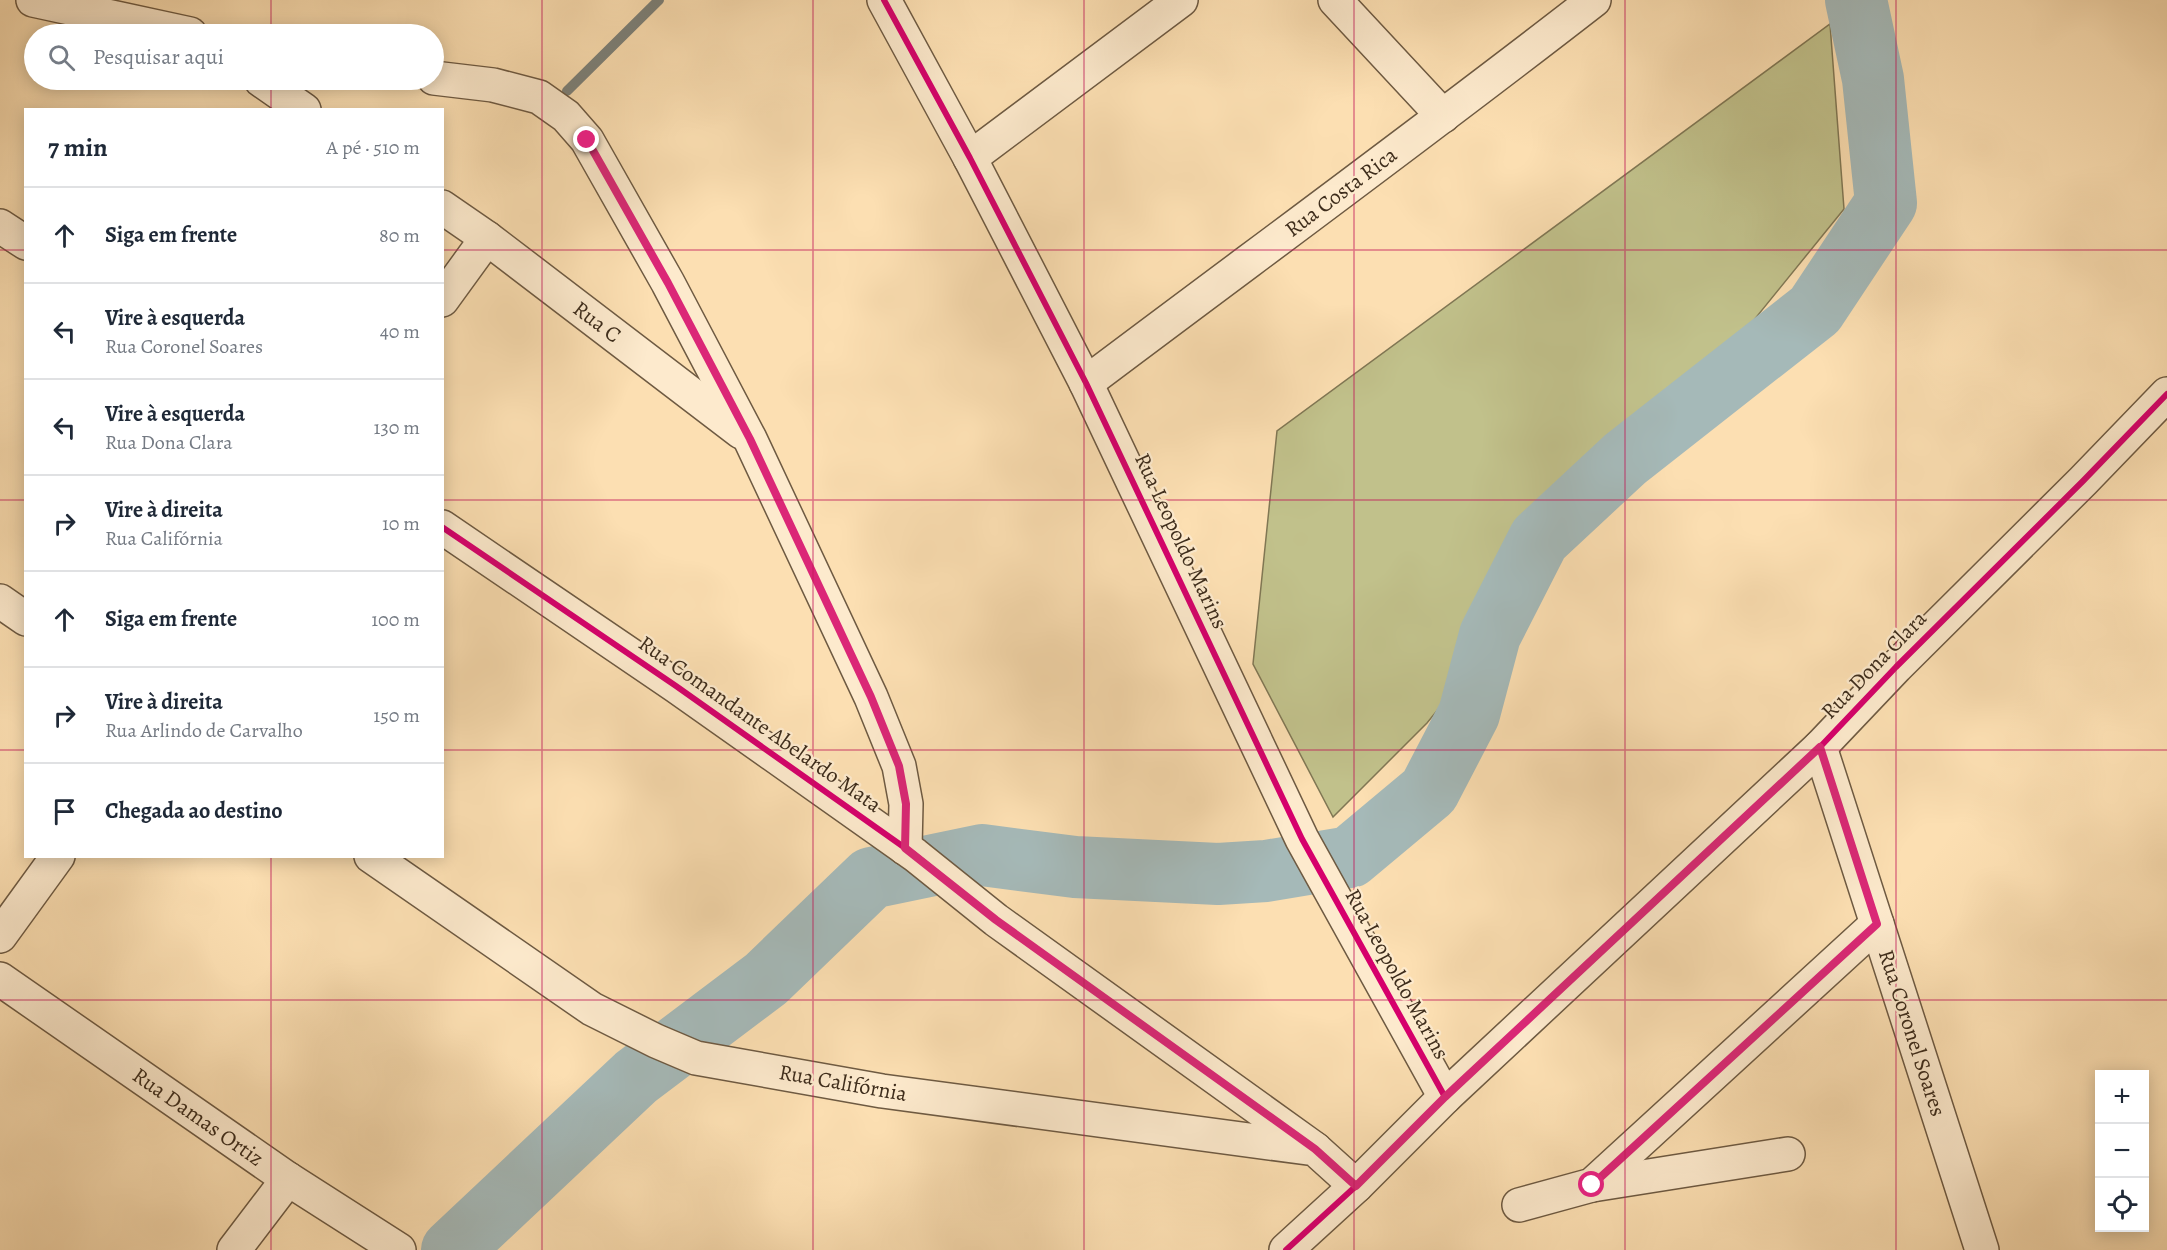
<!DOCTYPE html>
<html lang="pt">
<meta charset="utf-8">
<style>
:root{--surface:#fff;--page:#f2f2f3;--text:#1f2937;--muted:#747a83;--line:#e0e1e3}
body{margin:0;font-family:Alegreya,serif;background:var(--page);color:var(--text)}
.controls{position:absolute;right:18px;bottom:18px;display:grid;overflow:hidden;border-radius:0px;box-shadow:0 3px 15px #0003}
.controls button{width:54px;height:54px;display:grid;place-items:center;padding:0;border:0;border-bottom:2px solid var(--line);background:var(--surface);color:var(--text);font:30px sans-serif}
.stop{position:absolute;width:18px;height:18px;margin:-14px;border:4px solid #db2777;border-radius:50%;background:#fff}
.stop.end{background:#db2777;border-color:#fff;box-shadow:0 2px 6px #0008}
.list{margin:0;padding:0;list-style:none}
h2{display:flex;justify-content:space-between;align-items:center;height:78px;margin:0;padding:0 24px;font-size:26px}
h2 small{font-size:20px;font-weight:400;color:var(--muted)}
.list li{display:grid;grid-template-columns:39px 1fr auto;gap:18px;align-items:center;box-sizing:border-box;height:96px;padding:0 24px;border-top:2px solid var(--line)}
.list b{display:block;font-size:22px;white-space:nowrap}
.list p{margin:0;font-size:20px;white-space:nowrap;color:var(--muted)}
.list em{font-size:20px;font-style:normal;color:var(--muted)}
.icon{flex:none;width:33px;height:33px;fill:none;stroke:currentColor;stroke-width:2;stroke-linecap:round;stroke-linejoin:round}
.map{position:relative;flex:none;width:2167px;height:1250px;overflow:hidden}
.search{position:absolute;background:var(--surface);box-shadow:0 3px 15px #0003;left:24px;top:24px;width:420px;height:66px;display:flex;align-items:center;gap:15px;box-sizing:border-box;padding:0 21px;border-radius:33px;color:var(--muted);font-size:22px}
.panel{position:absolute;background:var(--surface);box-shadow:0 3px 15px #0003;left:24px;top:108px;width:420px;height:750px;border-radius:0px}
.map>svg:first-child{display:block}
.green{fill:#c1c18b;stroke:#807754;stroke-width:1.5}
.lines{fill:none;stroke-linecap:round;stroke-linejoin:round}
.stream{stroke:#7c817a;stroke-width:10}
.river{stroke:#a5b9b8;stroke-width:62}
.minor-casing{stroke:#6e5a42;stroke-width:36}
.minor{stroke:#fdeacd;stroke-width:33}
.cycleway-casing{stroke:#fdeacd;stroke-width:10}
.cycleway{stroke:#d6006c;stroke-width:6}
.route{stroke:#db2777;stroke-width:8}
.grid{fill:none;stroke:#c2185b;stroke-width:1.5;stroke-opacity:0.55}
.labels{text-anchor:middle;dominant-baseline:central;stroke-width:4.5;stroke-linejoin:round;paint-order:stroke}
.street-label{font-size:22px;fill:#3e2d1c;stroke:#fdeacd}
</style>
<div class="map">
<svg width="2167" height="1250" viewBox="0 0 2167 1250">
<rect width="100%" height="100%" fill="#fcdfb2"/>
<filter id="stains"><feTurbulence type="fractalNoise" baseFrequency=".00333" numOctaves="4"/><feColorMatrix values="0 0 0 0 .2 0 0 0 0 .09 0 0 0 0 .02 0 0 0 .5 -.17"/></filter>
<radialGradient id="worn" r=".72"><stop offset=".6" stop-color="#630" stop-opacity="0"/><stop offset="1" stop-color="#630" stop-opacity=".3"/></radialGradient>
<!-- green -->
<polygon class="green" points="1830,24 1844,209 1427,723 1333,817 1253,664 1277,431"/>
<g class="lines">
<!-- stream -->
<polyline class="stream" points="567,91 659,0"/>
<!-- river -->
<polyline class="river" points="452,1250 636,1077 766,979 871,878 982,855 1075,867 1218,874 1266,871 1350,857 1429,791 1469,714 1490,635 1539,539 1625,459 1815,310 1886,203 1873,79 1856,0"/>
<defs>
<g id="minor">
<polyline points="33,0 190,34"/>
<polyline points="884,0 970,158 1086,383 1302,839 1445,1097"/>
<polyline points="1335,0 1443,116"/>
<polyline points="434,78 493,85 539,97 566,116 587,140 668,283 750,439 871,697 899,766 906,804 905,848"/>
<polyline points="261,80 304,110"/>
<polyline points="970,158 1181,0"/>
<polyline points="442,207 487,238 741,432"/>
<polyline points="0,226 26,243"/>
<polyline points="442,300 487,238"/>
<path d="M 1086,383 C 1256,255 1427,130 1594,0"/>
<polyline points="442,527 676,686 915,855 996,920 1315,1149"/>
<polyline points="0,601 26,619"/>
<polyline points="1820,747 1982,1250"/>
<polyline points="371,856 592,1009 656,1041 696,1058 882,1091 1315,1149 1356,1186"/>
<polyline points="0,936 58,856"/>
<polyline points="0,979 288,1179 399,1250"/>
<polyline points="1592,1185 1788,1154"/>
<polyline points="1519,1205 1592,1185 1877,924"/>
<polyline points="234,1250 288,1179"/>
<polyline points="1286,1250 1356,1186 1445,1097 1820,747 1896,667 2083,481 2167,394"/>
</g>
</defs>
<!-- minor casing -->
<use href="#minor" class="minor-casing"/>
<!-- minor -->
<use href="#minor" class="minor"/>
<defs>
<g id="cycleway">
<polyline points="884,0 970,158 1086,383 1302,839 1445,1097"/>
<polyline points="442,527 676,686 915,855 996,920 1315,1149"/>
<polyline points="1286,1250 1356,1186 1445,1097 1820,747 1896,667 2083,481 2167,394"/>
</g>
</defs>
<!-- cycleway casing -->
<use href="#cycleway" class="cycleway-casing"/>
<!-- cycleway -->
<use href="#cycleway" class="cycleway"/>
</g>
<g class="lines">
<!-- route -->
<polyline class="route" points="587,140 668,283 750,439 871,697 899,766 906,804 905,848 996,920 1315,1149 1356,1186 1445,1097 1820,747 1877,924 1592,1185"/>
</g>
<!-- grid -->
<path class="grid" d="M 271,0 L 271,34M 542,0 L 542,1250M 813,0 L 813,1250M 1084,0 L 1084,1250M 1354,0 L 1354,1250M 1625,0 L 1625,1250M 1896,0 L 1896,1250M 271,80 L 271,110M 0,250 L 26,250M 442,250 L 2167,250M 0,500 L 26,500M 442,500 L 2167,500M 0,750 L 26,750M 442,750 L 2167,750M 271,856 L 271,1250M 0,1000 L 2167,1000"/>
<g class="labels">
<!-- street labels -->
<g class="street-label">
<text transform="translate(1341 192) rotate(-37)">Rua Costa Rica</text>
<text transform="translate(597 322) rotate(37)">Rua C</text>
<text transform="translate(1181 541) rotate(65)">Rua Leopoldo Marins</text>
<text transform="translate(1874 665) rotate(-46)">Rua Dona Clara</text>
<text transform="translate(760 724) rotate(35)">Rua Comandante Abelardo Mata</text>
<text transform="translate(1397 974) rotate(61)">Rua Leopoldo Marins</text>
<text transform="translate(1912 1033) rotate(72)">Rua Coronel Soares</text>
<text transform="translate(843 1083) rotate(10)">Rua Califórnia</text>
<text transform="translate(198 1117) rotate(35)">Rua Damas Ortiz</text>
</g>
</g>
<rect width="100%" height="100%" filter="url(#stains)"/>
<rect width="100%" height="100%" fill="url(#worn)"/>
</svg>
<div class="controls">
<button>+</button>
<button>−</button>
<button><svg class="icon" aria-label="locate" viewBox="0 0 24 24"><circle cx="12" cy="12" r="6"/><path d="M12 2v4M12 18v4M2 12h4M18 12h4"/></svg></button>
</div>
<div class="stop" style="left:1592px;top:1185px"></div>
<div class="stop end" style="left:587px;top:140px"></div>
<div class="search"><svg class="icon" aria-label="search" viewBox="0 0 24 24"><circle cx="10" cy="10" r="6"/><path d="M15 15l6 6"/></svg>Pesquisar aqui</div>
<section class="panel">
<h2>7 min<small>A pé · 510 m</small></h2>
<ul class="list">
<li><svg class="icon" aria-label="ahead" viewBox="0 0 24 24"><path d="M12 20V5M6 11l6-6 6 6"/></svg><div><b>Siga em frente</b></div><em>80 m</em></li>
<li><svg class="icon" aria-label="left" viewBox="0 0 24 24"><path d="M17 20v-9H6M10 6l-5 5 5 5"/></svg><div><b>Vire à esquerda</b><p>Rua Coronel Soares</p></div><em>40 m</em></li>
<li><svg class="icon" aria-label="left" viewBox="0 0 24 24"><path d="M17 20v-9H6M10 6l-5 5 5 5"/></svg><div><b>Vire à esquerda</b><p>Rua Dona Clara</p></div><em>130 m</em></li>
<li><svg class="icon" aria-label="right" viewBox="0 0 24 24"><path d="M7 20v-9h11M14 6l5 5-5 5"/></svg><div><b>Vire à direita</b><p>Rua Califórnia</p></div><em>10 m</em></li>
<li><svg class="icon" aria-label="ahead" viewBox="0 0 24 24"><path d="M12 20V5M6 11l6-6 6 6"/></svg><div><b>Siga em frente</b></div><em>100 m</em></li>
<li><svg class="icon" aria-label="right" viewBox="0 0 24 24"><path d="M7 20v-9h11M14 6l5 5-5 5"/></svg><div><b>Vire à direita</b><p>Rua Arlindo de Carvalho</p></div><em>150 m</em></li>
<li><svg class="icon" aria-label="arrive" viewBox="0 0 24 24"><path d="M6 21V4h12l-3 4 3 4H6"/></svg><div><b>Chegada ao destino</b></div></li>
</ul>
</section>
</div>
